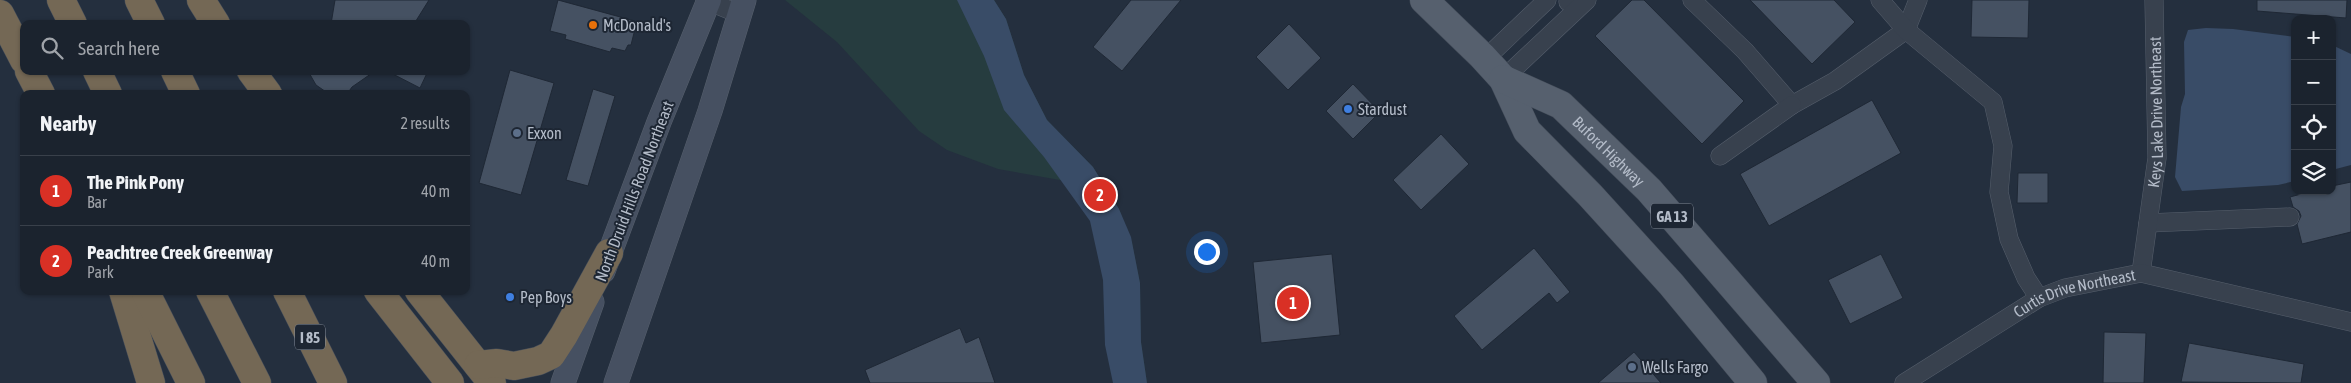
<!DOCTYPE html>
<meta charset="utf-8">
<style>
:root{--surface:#1b232e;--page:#242b36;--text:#f1f3f6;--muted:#a0a4aa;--line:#39404a;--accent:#d93025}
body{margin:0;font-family:"Asap Condensed",sans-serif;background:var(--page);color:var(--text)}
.controls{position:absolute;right:15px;top:15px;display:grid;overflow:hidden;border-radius:10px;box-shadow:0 1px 4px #0004}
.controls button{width:45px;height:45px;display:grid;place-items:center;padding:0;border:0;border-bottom:1px solid var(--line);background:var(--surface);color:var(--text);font:25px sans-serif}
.you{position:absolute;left:1206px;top:251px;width:18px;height:18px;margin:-12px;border:4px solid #fff;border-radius:50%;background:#1a73e8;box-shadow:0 0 0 8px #1a73e833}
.badge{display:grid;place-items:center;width:32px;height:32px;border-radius:50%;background:var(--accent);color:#fff;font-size:16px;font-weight:700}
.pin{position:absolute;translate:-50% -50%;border:2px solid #fff;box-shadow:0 1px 5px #0006}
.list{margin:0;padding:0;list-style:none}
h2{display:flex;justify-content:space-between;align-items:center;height:65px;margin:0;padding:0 20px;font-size:21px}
h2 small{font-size:16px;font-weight:400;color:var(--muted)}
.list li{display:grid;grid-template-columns:32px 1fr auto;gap:15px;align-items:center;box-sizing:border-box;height:70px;padding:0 20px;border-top:1px solid var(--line)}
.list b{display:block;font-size:19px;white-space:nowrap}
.list p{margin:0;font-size:16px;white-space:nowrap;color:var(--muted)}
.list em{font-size:16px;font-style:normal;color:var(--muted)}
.icon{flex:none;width:28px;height:28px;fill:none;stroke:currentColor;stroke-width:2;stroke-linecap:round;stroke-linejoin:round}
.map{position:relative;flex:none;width:2351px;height:383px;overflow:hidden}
.search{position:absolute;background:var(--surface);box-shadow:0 1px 4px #0004;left:20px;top:20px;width:450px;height:55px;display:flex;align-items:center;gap:12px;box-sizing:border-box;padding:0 18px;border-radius:10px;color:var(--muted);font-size:19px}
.panel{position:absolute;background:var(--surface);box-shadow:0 1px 4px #0004;left:20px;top:90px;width:450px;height:205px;border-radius:10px}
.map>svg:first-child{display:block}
.green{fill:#263c3f}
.water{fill:#394c67}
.building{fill:#455162;stroke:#1f2835}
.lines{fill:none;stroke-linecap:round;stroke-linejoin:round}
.street-casing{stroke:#565f6c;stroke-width:19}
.secondary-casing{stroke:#565f6c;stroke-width:25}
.primary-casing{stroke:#414a57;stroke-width:29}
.highway-casing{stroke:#434c59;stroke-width:29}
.street{stroke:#38414e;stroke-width:18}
.secondary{stroke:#465061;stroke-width:24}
.primary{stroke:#56606e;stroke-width:28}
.highway{stroke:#746855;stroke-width:28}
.food-dot{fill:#e8710a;stroke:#1d2633;stroke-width:2}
.shop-dot{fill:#3f7fe0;stroke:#1d2633;stroke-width:2}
.service-dot{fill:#5c6f8a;stroke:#1d2633;stroke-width:2}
.labels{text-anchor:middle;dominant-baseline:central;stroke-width:4;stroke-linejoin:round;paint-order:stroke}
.shield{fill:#1d2633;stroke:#878f9c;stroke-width:1}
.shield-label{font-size:15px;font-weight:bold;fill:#b4bcc9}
.poi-label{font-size:16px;fill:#b4bcc9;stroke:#1d2633;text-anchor:start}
.street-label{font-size:16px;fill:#b4bcc9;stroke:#1d2633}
</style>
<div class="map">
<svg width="2351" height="383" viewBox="0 0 2351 383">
<rect width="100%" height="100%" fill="#242f3e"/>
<!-- green -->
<polygon class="green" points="785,0 994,0 1006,19 1024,75 1047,120 1093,167 1119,209 1132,243 1140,283 1141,342 1147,383 1081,181 1060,180 998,169 947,150 919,131 837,42"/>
<!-- water -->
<g class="water">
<polygon points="957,0 994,0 1006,19 1024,75 1047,120 1093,167 1119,209 1131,237 1140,283 1141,342 1147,383 1113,383 1105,345 1103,280 1090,221 1044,157 1004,110 984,56"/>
<polygon points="2206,28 2233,29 2295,37 2295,181 2278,185 2182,191 2175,177 2181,107 2185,94 2184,42 2188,30"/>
<polygon points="2332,45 2351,54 2351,165 2332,170"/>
</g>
<!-- building -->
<g class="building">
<polygon points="335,0 429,0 414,24 331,24"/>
<polygon points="558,0 635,21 633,29 635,29 631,45 628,45 625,51 612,48 610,52 565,39 566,35 550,31"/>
<polygon points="1131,0 1181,0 1122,71 1093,47"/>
<polygon points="1632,0 1644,0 1744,101 1702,144 1595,36"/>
<polygon points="1750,0 1834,0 1855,22 1812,64"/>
<polygon points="1972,0 2029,0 2028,38 1971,37"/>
<polygon points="2257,0 2347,0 2346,18 2257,11"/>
<polygon points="1289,24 1321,58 1288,90 1256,57"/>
<polygon points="510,70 554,83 521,195 479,183"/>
<polygon points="308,71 375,71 352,87 347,94 329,94 316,85"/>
<polygon points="387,71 428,71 420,88"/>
<polygon points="1353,84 1380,112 1353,139 1326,111"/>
<polygon points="593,89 615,96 588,186 566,180"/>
<polygon points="1872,100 1901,153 1769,226 1740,174"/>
<polygon points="1441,134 1469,164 1421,210 1393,180"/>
<polygon points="2018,173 2048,173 2048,203 2017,203"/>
<polygon points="2351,182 2351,232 2302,244 2297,224 2301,216 2299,211 2293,207 2290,197 2312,191 2332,191 2332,186"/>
<polygon points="1534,248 1570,292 1557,303 1549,293 1482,350 1454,316"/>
<polygon points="1332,254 1340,335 1261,343 1253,262"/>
<polygon points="1881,254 1903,298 1850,324 1828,280"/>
<polygon points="960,328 966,343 979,337 995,383 870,383 865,370"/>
<polygon points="2104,332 2146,333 2144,383 2103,383"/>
<polygon points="2189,343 2304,364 2301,383 2181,382"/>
<polygon points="1634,352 1661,383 1598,383"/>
</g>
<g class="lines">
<defs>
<g id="street">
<polyline points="705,0 739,14"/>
<polyline points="1692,0 1745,51 1792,105 1835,81 1906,30 1918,0"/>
<polyline points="1880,0 1906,30 1993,102 2003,146 1999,192 2009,239 2026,278 2039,298"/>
<polyline points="1568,2 1570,0"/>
<polyline points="1485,59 1547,0"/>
<polyline points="1503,79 1587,0"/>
<polyline points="1720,156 1792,105"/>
<polyline points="2148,223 2290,217"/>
<path id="s1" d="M 2141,273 L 2157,158 L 2154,0"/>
<path id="s2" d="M 1904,383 L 2039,298 L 2065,288 L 2141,273 L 2351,322"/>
</g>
<g id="secondary">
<polyline points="603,271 659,122 709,0"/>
<polyline points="563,383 592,302"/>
<polyline points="616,383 710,111 744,0"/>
</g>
<g id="primary">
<polyline points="1424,0 1482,56 1503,79 1527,131 1590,195 1671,284 1753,383"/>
<path id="s3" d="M 1503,79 L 1561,105 L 1649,190 L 1816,383"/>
</g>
<g id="highway">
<polyline points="61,0 73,24"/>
<polyline points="139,0 151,24"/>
<polyline points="201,0 216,24"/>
<polyline points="0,14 24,60"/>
<polyline points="29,71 41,94"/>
<polyline points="97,71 108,94"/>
<polyline points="175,71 186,94"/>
<polyline points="251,71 268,94"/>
<polyline points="123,291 151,383"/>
<polyline points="145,291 191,383"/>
<polyline points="210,291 257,383"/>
<polyline points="287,291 333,383"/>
<polyline points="378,291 450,383"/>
<polyline points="419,291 492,383"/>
<polyline points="478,365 497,363 514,366 538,361 551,355 564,335 609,253"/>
</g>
</defs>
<!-- street casing -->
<use href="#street" class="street-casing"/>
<!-- secondary casing -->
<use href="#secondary" class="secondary-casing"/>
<!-- primary casing -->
<use href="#primary" class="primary-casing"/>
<!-- highway casing -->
<use href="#highway" class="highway-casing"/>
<!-- street -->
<use href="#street" class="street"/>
<!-- secondary -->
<use href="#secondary" class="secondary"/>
<!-- primary -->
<use href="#primary" class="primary"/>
<!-- highway -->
<use href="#highway" class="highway"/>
</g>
<!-- markers -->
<circle class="food-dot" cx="593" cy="25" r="5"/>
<g class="shop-dot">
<circle cx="1348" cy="109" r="5"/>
<circle cx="510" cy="297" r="5"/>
</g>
<g class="service-dot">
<circle cx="517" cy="133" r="5"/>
<circle cx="1632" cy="367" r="5"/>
</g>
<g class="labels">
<!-- shield labels -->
<g class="shield">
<rect x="1651" y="203.5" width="42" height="25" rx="4"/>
<rect x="295" y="324.5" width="30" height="25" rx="4"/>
</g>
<g class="shield-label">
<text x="1672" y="216">GA 13</text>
<text x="310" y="337">I 85</text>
</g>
<!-- poi labels -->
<g class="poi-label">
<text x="603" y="25">McDonald's</text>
<text x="1358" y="109">Stardust</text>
<text x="527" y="133">Exxon</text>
<text x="520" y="297">Pep Boys</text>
<text x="1642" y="367">Wells Fargo</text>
</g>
<!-- street labels -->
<g class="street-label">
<text stroke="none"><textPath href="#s1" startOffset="162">Keys Lake Drive Northeast</textPath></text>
<text stroke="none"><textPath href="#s3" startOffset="130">Buford Highway</textPath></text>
<text transform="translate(634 191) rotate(-69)">North Druid Hills Road Northeast</text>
<text stroke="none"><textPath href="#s2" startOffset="195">Curtis Drive Northeast</textPath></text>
</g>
</g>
</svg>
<div class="controls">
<button>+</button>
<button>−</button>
<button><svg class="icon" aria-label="locate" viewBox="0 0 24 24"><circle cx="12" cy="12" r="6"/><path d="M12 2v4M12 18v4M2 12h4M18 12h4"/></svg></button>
<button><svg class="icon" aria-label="layers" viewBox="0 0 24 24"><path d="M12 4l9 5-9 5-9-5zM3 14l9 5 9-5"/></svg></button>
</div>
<div class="you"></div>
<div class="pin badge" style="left:1293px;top:303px">1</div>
<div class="pin badge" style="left:1100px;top:195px">2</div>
<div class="search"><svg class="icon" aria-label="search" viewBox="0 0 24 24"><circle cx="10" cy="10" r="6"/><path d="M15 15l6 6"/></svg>Search here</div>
<section class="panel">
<h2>Nearby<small>2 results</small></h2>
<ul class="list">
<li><span class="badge">1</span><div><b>The Pink Pony</b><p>Bar</p></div><em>40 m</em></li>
<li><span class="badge">2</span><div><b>Peachtree Creek Greenway</b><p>Park</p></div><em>40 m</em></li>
</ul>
</section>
</div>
